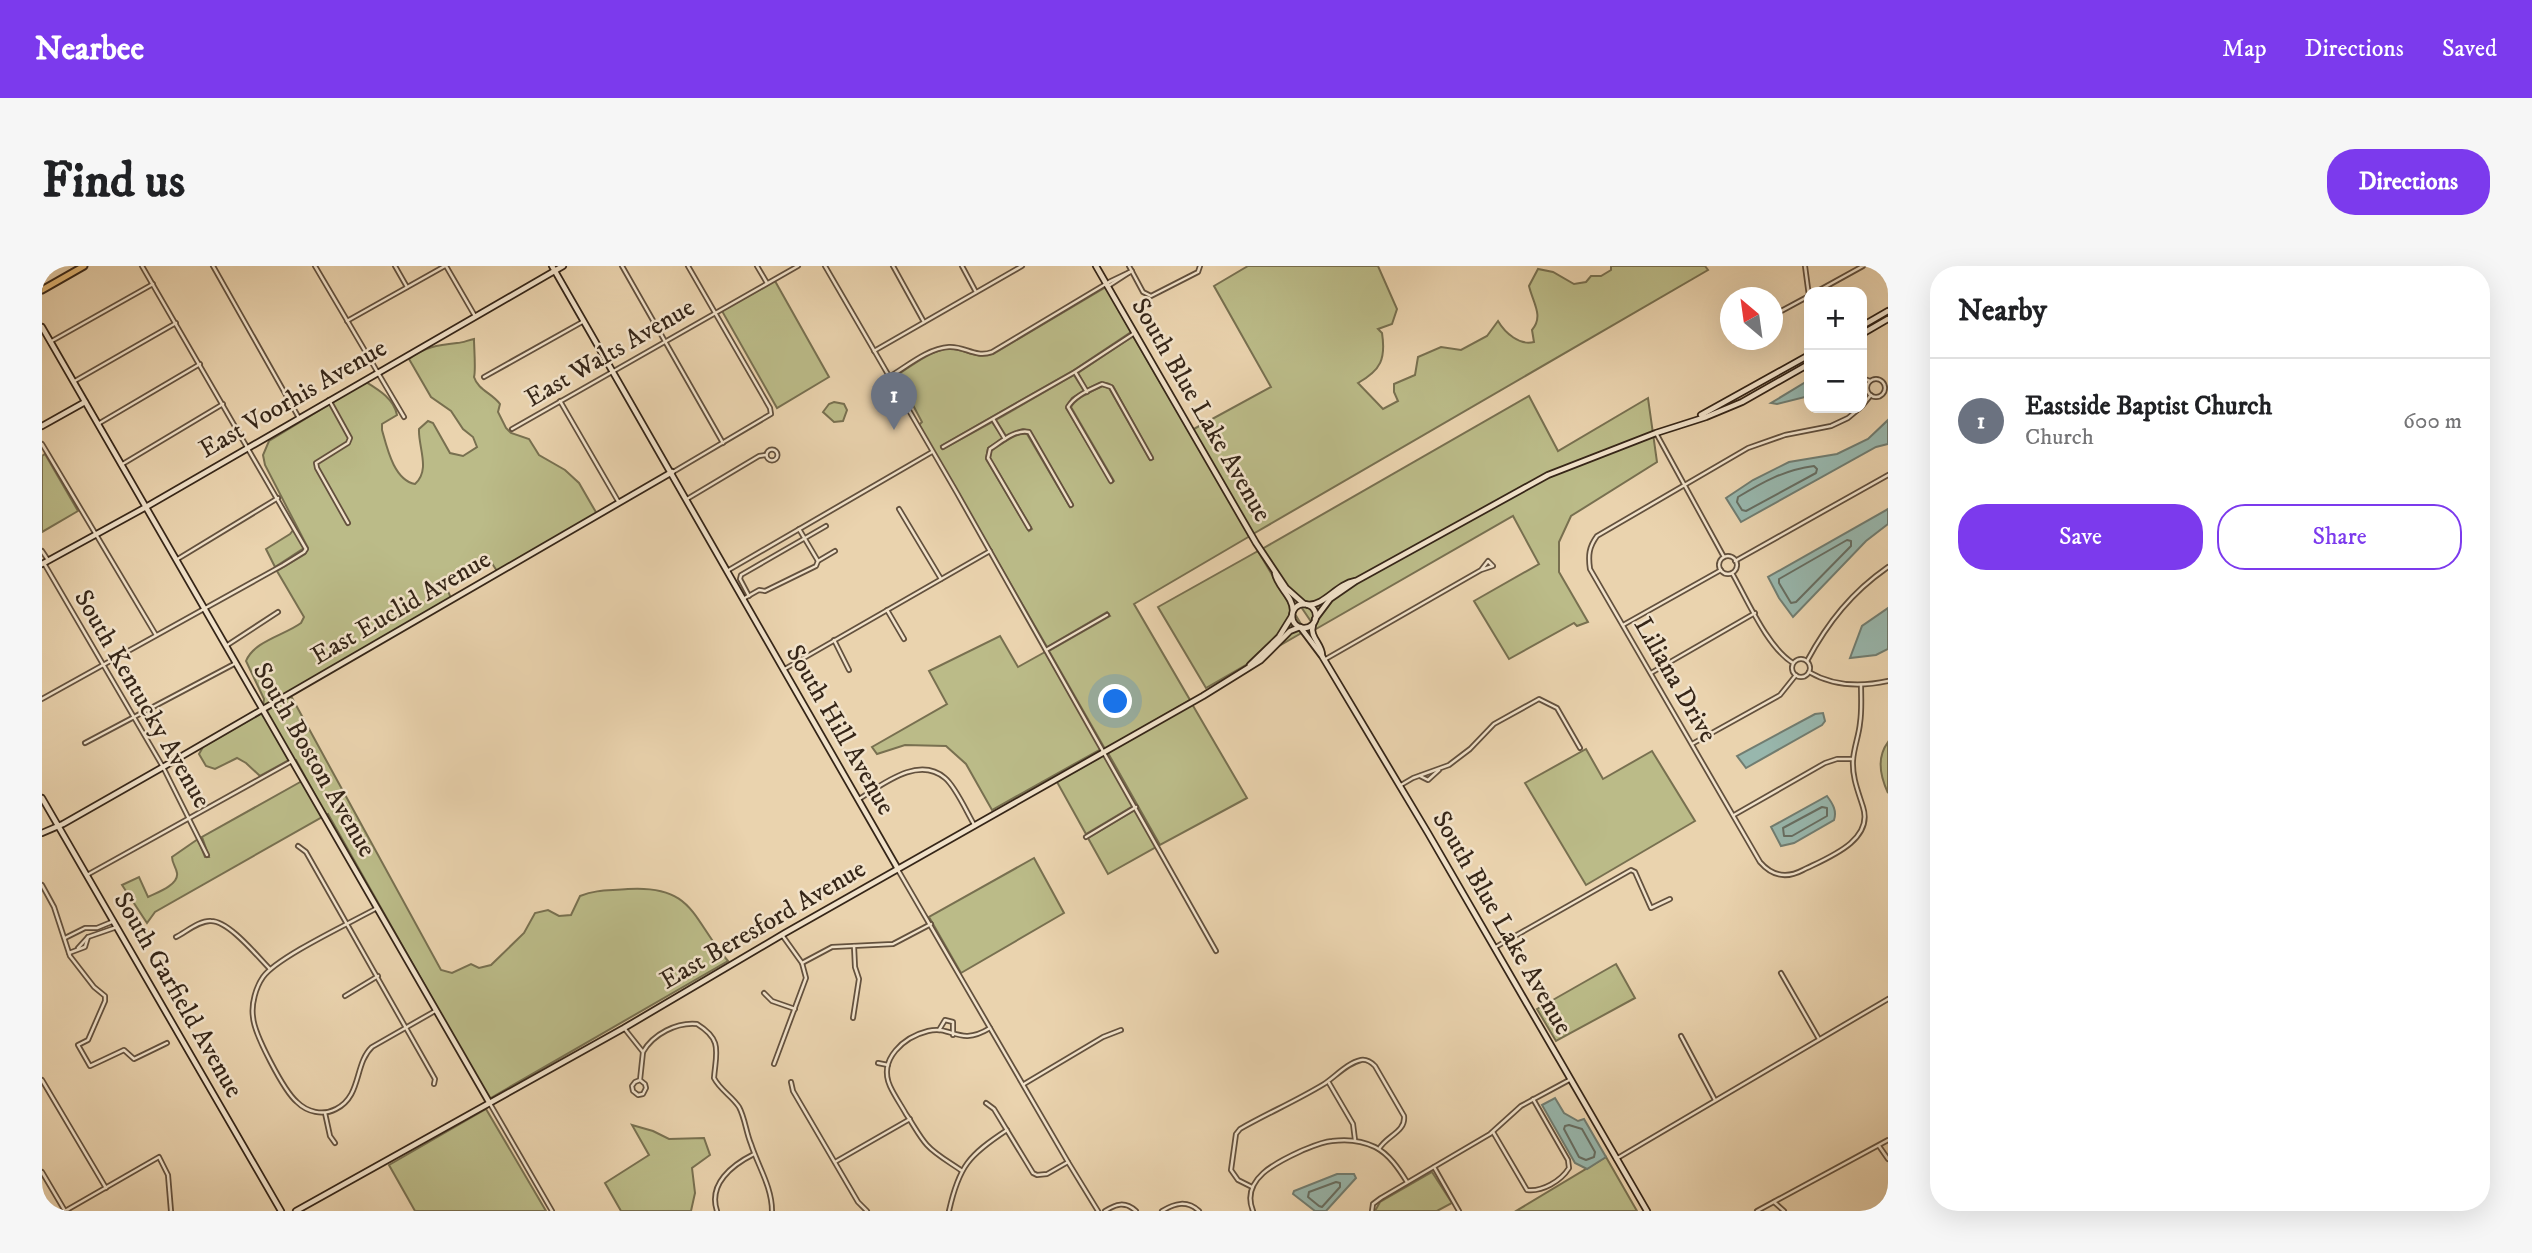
<!DOCTYPE html>
<meta charset="utf-8">
<style>
:root{--surface:#fff;--page:#f6f6f6;--text:#202124;--muted:#757577;--line:#e0e0e0;--accent:#7c3aed}
body{margin:0;font-family:"IM FELL DW Pica",serif;background:var(--page);color:var(--text)}
.controls{position:absolute;right:21px;top:21px;display:grid;overflow:hidden;border-radius:14px;box-shadow:0 7px 28px #0002}
.controls button{width:63px;height:63px;display:grid;place-items:center;padding:0;border:0;border-bottom:2px solid var(--line);background:var(--surface);color:var(--text);font:35px sans-serif}
.compass{position:absolute;left:1678px;top:21px;width:63px;height:63px;border-radius:50%;background:var(--surface);box-shadow:0 7px 28px #0002;rotate:331deg}
.you{position:absolute;left:1074px;top:436px;width:24px;height:24px;margin:-18px;border:5px solid #fff;border-radius:50%;background:#1a73e8;box-shadow:0 0 0 10px #1a73e833}
.badge{display:grid;place-items:center;width:46px;height:46px;border-radius:50%;background:var(--accent);color:#fff;font-size:23px;font-weight:700}
.pin{position:absolute;translate:-50% -58px;filter:drop-shadow(0 2px 4px #0008)}
.pin::after{content:'';position:absolute;top:37px;width:24px;height:21px;background:inherit;clip-path:polygon(0 0,100% 0,50% 100%)}
.list{margin:0;padding:0;list-style:none}
h2{display:flex;justify-content:space-between;align-items:center;height:91px;margin:0;padding:0 28px;font-size:30px}
h2 small{font-size:23px;font-weight:400;color:var(--muted)}
.list li{display:grid;grid-template-columns:46px 1fr auto;gap:21px;align-items:center;box-sizing:border-box;height:126px;padding:0 28px;border-top:2px solid var(--line)}
.list b{display:block;font-size:26px;white-space:nowrap}
.list p{margin:0;font-size:23px;white-space:nowrap;color:var(--muted)}
.list em{font-size:23px;font-style:normal;color:var(--muted)}
.actions{display:flex;gap:14px;padding:21px 28px}
.actions a{flex:1;padding:16px 0;border:2px solid var(--accent);border-radius:28px;text-align:center;font-size:24px;color:var(--accent)}
.actions .main{background:var(--accent);color:#fff}
.map{position:relative;flex:none;width:1846px;height:945px;overflow:hidden;border-radius:28px}
header{display:flex;align-items:center;gap:42px;box-sizing:border-box;height:98px;padding:0 35px;background:var(--accent);color:#fff}
header strong{font-size:33px}
nav{display:flex;gap:38px;margin-inline-start:auto;font-size:24px}
.intro{display:flex;align-items:center;justify-content:space-between;box-sizing:border-box;height:168px;padding:0 42px}
h1{margin:0;font-size:49px}
.button{padding:18px 32px;border-radius:28px;background:var(--accent);color:#fff;font-size:24px;font-weight:700}
main{display:flex;gap:42px;padding:0 42px}
aside{flex:1;background:var(--surface);border-radius:28px;box-shadow:0 7px 28px #0002}
.map>svg:first-child{display:block}
.green{fill:#bb8;stroke:#787050;stroke-width:2}
.water{fill:#98b7ad;stroke:#717d71;stroke-width:2}
.lines{fill:none;stroke-linecap:round;stroke-linejoin:round}
.shore{stroke:#676e62;stroke-width:2}
.street-casing{stroke:#63513e;stroke-width:6}
.secondary-casing{stroke:#362618;stroke-width:8}
.primary-casing{stroke:#362618;stroke-width:9}
.street{stroke:#f1e2ca;stroke-width:2.5}
.secondary{stroke:#f1e2ca;stroke-width:4.5}
.primary{stroke:#e5ba77;stroke-width:5}
.labels{text-anchor:middle;dominant-baseline:central;stroke-width:5;stroke-linejoin:round;paint-order:stroke}
.street-label{font-size:26px;fill:#362618;stroke:#f1e2ca}
</style>
<header>
<strong>Nearbee</strong>
<nav><a>Map</a><a>Directions</a><a>Saved</a></nav>
</header>
<div class="intro"><h1>Find us</h1><a class="button">Directions</a></div>
<main>
<div class="map">
<svg width="1846" height="945" viewBox="0 0 1846 945">
<rect width="100%" height="100%" fill="#ead3ae"/>
<filter id="stains"><feTurbulence type="fractalNoise" baseFrequency=".00286" numOctaves="4"/><feColorMatrix values="0 0 0 0 .2 0 0 0 0 .09 0 0 0 0 .02 0 0 0 .5 -.17"/></filter>
<radialGradient id="worn" r=".72"><stop offset=".6" stop-color="#630" stop-opacity="0"/><stop offset="1" stop-color="#630" stop-opacity=".3"/></radialGradient>
<!-- green -->
<g class="green">
<path d="M 1206,0 L 1336,0 L 1355,43 L 1350,58 L 1336,63 L 1340,67 C 1344,93 1339,104 1316,117 L 1341,143 L 1356,135 L 1352,126 L 1352,118 L 1373,109 L 1376,91 L 1399,81 L 1419,84 L 1445,70 L 1456,55 C 1463,67 1478,80 1492,76 L 1490,64 C 1502,50 1491,37 1487,20 L 1496,3 L 1511,6 L 1532,18 L 1544,16 L 1549,10 L 1559,10 L 1569,4 L 1569,0 L 1663,0 L 1666,4 L 1211,268 L 1150,164 L 1229,121 L 1172,20 Z"/>
<polygon points="733,15 787,111 735,142 680,45"/>
<path d="M 1064,21 L 1089,66 L 1032,104 L 899,180 L 901,183 L 950,156 L 961,172 L 946,182 L 944,193 L 987,265 L 990,263 L 948,192 L 949,185 C 960,178 973,166 985,168 L 1028,241 L 1031,239 L 988,165 L 981,163 L 964,170 L 954,154 L 1032,109 L 1042,125 L 1030,132 L 1024,142 L 1069,217 L 1072,215 L 1029,141 C 1035,131 1049,126 1060,120 L 1067,122 L 1108,194 L 1111,193 L 1071,120 C 1061,113 1055,118 1045,123 L 1036,107 L 1091,70 L 1208,270 L 1092,338 L 1148,434 L 1063,483 L 1007,385 L 1068,350 L 1065,346 L 1005,381 L 877,159 L 880,156 L 855,109 C 870,100 893,80 912,83 C 927,85 935,93 951,88 Z"/>
<path d="M 432,73 C 432,82 434,105 432,111 C 436,124 450,127 458,138 L 456,146 L 464,162 L 469,167 L 487,173 L 497,189 L 523,204 L 537,217 L 555,248 L 455,305 L 445,290 L 401,314 L 409,332 L 221,441 L 222,433 L 204,395 C 212,375 243,369 259,357 L 262,351 L 235,305 L 263,288 L 266,282 L 223,199 L 221,189 L 227,175 L 324,116 C 337,124 352,133 355,149 L 340,158 L 340,164 C 345,182 352,214 373,218 C 389,204 376,181 377,163 L 386,155 L 391,157 L 408,187 L 421,190 L 435,181 L 431,171 L 421,163 L 409,145 L 389,131 L 367,93 C 382,81 396,79 415,77 C 421,77 426,74 432,73 Z"/>
<polygon points="1487,130 1516,185 1606,132 1615,196 1529,250 1517,276 1517,306 1546,356 1535,360 1532,357 1467,393 1432,335 1497,298 1471,250 1274,363 1220,283"/>
<polygon points="792,136 802,138 805,144 801,155 792,156 781,146 787,138"/>
<polygon points="3,188 36,245 0,266 0,190"/>
<polygon points="252,263 262,282 233,301 224,283 248,268"/>
<polygon points="1216,285 1263,365 1164,422 1116,341"/>
<polygon points="958,370 976,401 1003,386 1059,483 950,544 924,498 904,480 863,479 835,488 830,481 905,438 887,405"/>
<path d="M 249,430 L 399,704 L 410,707 L 429,698 L 437,702 L 449,699 L 482,667 L 493,647 L 506,644 L 517,650 L 529,649 L 538,630 C 556,623 567,625 586,623 C 653,619 650,654 686,695 L 447,833 L 286,548 L 284,549 L 254,494 L 252,494 L 223,445 Z"/>
<polygon points="1150,438 1205,532 1118,579 1066,487"/>
<polygon points="220,447 247,494 218,510 204,497 195,492 173,503 164,500 157,488 161,481"/>
<path d="M 1846,476 L 1846,527 C 1838,510 1834,492 1846,476 Z"/>
<polygon points="1544,483 1561,513 1610,485 1653,555 1544,619 1483,517"/>
<polygon points="1062,489 1091,540 1044,568 1015,516"/>
<path d="M 260,515 L 280,551 L 113,646 L 105,657 L 80,619 L 97,611 L 106,631 C 114,627 137,619 135,607 C 134,601 130,597 130,591 L 156,573 L 163,591 L 167,591 L 160,571 Z"/>
<polygon points="1093,544 1114,581 1066,608 1046,572"/>
<polygon points="992,592 1022,647 919,707 887,651"/>
<polygon points="1574,698 1593,732 1514,775 1495,743"/>
<polygon points="444,843 504,945 373,945 347,899"/>
<polygon points="590,859 611,865 627,873 662,872 668,889 650,902 653,927 649,945 579,945 563,917 607,889"/>
<polygon points="1564,891 1595,945 1474,945"/>
<polygon points="1390,906 1410,937 1395,945 1333,945 1338,936"/>
</g>
<!-- water -->
<g class="water">
<polygon points="1767,114 1767,130 1735,138 1729,137"/>
<polygon points="1846,154 1846,178 1834,181 1699,256 1684,232 1711,214 1747,196 1795,188 1826,173"/>
<polygon points="1846,243 1846,258 1824,275 1751,351 1737,332 1726,311"/>
<polygon points="1846,342 1846,383 1834,389 1808,392 1820,360"/>
<polygon points="1781,447 1783,455 1780,459 1704,502 1695,490 1773,448"/>
<path d="M 1785,530 C 1791,538 1795,545 1792,554 L 1752,577 L 1739,580 L 1729,561 Z"/>
<polygon points="1513,832 1522,847 1536,855 1542,853 1564,891 1545,903 1533,897 1500,839"/>
<polygon points="1295,908 1312,908 1314,912 1284,945 1273,945 1251,928 1252,925"/>
</g>
<g class="lines">
<!-- shore -->
<g class="shore">
<path d="M 1772,200 L 1775,203 L 1774,207 L 1704,245 L 1700,244 L 1695,236 L 1696,231 C 1721,216 1742,204 1772,200 Z"/>
<polygon points="1805,274 1809,275 1809,280 1754,336 1749,337 1737,317 1737,313"/>
<polygon points="1780,541 1785,542 1785,550 1750,570 1742,570 1741,562"/>
<polygon points="1527,859 1540,863 1553,886 1552,891 1544,894 1537,891 1522,863 1523,860"/>
<polygon points="1294,916 1298,917 1298,921 1280,941 1277,940 1266,931 1267,926"/>
</g>
<defs>
<g id="street">
<polyline points="171,0 257,152"/>
<polyline points="273,0 362,151"/>
<polyline points="353,0 365,21"/>
<polyline points="404,0 433,50"/>
<polyline points="580,0 681,177"/>
<polyline points="715,0 725,17"/>
<polyline points="783,0 915,227 1174,685"/>
<polyline points="851,0 882,56"/>
<polyline points="920,0 934,26"/>
<polyline points="1087,0 1101,26 1109,30 1156,6 1158,0"/>
<polyline points="1763,0 1767,30"/>
<polyline points="1066,18 1068,19 1088,6"/>
<polyline points="1774,26 1821,0"/>
<polyline points="1730,50 1767,30"/>
<polyline points="305,55 403,0"/>
<polyline points="8,76 111,18"/>
<polyline points="832,85 980,0"/>
<polyline points="1033,106 1045,126"/>
<polyline points="442,111 542,55"/>
<path d="M 847,111 C 864,101 886,82 907,81 C 923,80 933,92 950,86 L 1067,16 L 1090,5"/>
<polyline points="1820,112 1828,115"/>
<circle cx="1834" cy="122" r="9"/>
<polyline points="31,116 134,57"/>
<polyline points="287,134 308,172 306,177 274,197 275,202 306,257"/>
<polyline points="518,135 576,235"/>
<polyline points="1820,140 1829,129"/>
<path d="M 1818,142 L 1806,152 L 1789,160 L 1743,169 L 1706,182 L 1555,270 C 1547,281 1546,289 1548,303 L 1718,596 C 1730,610 1744,613 1761,604 C 1785,592 1832,575 1821,541 C 1816,525 1810,511 1811,494 C 1812,481 1817,469 1818,457 C 1820,444 1819,432 1819,419"/>
<polyline points="951,153 963,173"/>
<polyline points="56,158 158,98"/>
<polyline points="470,163 756,0"/>
<polyline points="1614,167 1682,291"/>
<polyline points="0,178 114,369"/>
<polyline points="901,181 1033,106 1091,68"/>
<circle cx="730" cy="189" r="5.5"/>
<polyline points="79,199 181,138"/>
<polyline points="631,206 729,148 728,142 646,0"/>
<path d="M 1069,215 L 1026,141 C 1033,129 1048,124 1060,118 L 1069,121 L 1109,192"/>
<polyline points="645,233 717,190 724,189"/>
<polyline points="857,243 899,313"/>
<path d="M 987,262 L 946,192 L 948,183 C 959,176 973,163 987,166 L 1029,239"/>
<polyline points="757,263 776,295"/>
<polyline points="0,285 6,294"/>
<circle cx="1686" cy="299" r="9"/>
<polyline points="134,294 236,232"/>
<polyline points="1693,295 1846,209"/>
<polyline points="3,299 121,501 165,589"/>
<polyline points="685,305 890,186"/>
<path d="M 1690,307 C 1705,333 1725,381 1751,397"/>
<polyline points="707,330 698,313 699,309 784,260"/>
<polyline points="701,333 717,324 723,325 774,300 776,295 793,285"/>
<polyline points="845,344 862,373"/>
<polyline points="1581,359 1679,304"/>
<polyline points="792,374 807,404"/>
<polyline points="184,380 236,346"/>
<polyline points="1004,384 1065,349"/>
<circle cx="1759" cy="402" r="9"/>
<polyline points="1282,394 1439,304 1451,300 1446,295 1439,304"/>
<path d="M 1765,395 C 1786,356 1810,326 1846,301"/>
<polyline points="741,404 948,285"/>
<path d="M 1767,406 C 1791,420 1819,421 1846,415"/>
<polyline points="1609,407 1713,347"/>
<polyline points="0,433 241,299 262,286 264,283 100,0"/>
<polyline points="43,477 194,397"/>
<polyline points="1650,478 1738,429 1754,409"/>
<polyline points="1378,510 1386,514 1397,504"/>
<polyline points="1359,519 1371,512 1407,499 1428,483 1452,458 1497,433 1515,442 1538,482"/>
<path d="M 817,533 C 840,519 876,489 903,512 C 914,521 925,547 933,560"/>
<polyline points="1692,549 1783,497 1795,493 1811,493"/>
<polyline points="1044,571 1094,541"/>
<polyline points="256,580 264,586 393,813 392,818"/>
<polyline points="856,604 1026,896 1056,945"/>
<polyline points="45,609 250,495"/>
<polyline points="0,619 12,641 28,690 52,721 63,730 63,735 46,774 36,779 48,800 82,784 92,793 125,777"/>
<path d="M 335,642 C 310,656 235,691 221,711 C 214,721 209,738 211,751 C 212,768 242,825 255,836 C 265,846 281,850 294,843 C 320,830 312,798 330,781 L 393,745"/>
<path d="M 134,671 C 144,666 158,654 169,655 C 187,655 215,690 228,703"/>
<polyline points="23,672 43,662 55,662 72,655"/>
<polyline points="36,682 46,671 75,661"/>
<polyline points="1452,682 1589,604 1593,606 1609,642 1628,633"/>
<polyline points="27,687 43,681 46,671"/>
<polyline points="760,697 790,681 851,678 889,658"/>
<polyline points="1739,707 1777,773"/>
<polyline points="722,727 730,735 753,743"/>
<polyline points="303,730 336,710"/>
<polyline points="811,752 817,713 813,701 812,680"/>
<polyline points="582,762 601,786 598,814 603,818 604,822 601,828 596,829 591,825 590,820 593,816 598,814"/>
<polyline points="897,764 903,754 911,756 911,769"/>
<polyline points="1639,770 1673,834"/>
<path d="M 601,786 C 611,768 635,756 655,758 C 681,774 674,786 672,812 C 678,824 690,830 697,841 C 703,852 704,866 709,878 C 716,900 730,921 730,945"/>
<polyline points="836,797 846,799"/>
<polyline points="732,798 764,712 760,697 740,669"/>
<polyline points="0,814 64,922"/>
<polyline points="749,816 751,825 816,936 825,945"/>
<polyline points="1287,817 1311,858 1313,874"/>
<polyline points="982,818 1061,771 1079,764"/>
<polyline points="447,836 510,945"/>
<polyline points="944,837 952,843 991,907 995,909 1005,908 1026,896"/>
<polyline points="283,847 288,870 293,877"/>
<path d="M 1451,866 L 1485,924 C 1500,926 1519,915 1527,902 L 1526,894 L 1491,833"/>
<polyline points="1837,880 1846,893"/>
<polyline points="1574,893 1846,733"/>
<polyline points="793,896 868,853"/>
<polyline points="1392,901 1417,945"/>
<path d="M 920,905 C 909,897 894,889 885,879 C 877,870 871,858 864,848 C 859,839 852,829 848,820 C 836,793 862,771 886,765 C 910,759 917,781 948,762"/>
<polyline points="0,906 23,945"/>
<path d="M 1210,921 L 1196,914 L 1189,904 L 1194,868 L 1198,863 C 1226,847 1254,835 1282,818 C 1293,811 1305,797 1319,794 C 1325,793 1329,796 1333,800 L 1362,850 C 1364,866 1344,870 1337,883"/>
<polyline points="1732,936 1742,945"/>
<polyline points="23,945 117,891 126,909 129,945"/>
<path d="M 675,945 C 666,918 690,899 712,888"/>
<path d="M 907,945 C 917,900 927,889 965,864"/>
<path d="M 1063,945 C 1074,938 1083,935 1094,945"/>
<path d="M 1120,945 C 1133,937 1145,934 1157,945"/>
<path d="M 1211,945 C 1198,913 1235,896 1259,885 C 1269,881 1279,876 1290,875 C 1305,873 1319,874 1333,881 C 1347,888 1357,903 1365,916"/>
<polyline points="1330,945 1331,938 1339,932 1448,868 1479,840 1529,813"/>
<polyline points="1715,945 1846,874"/>
</g>
<g id="secondary">
<polyline points="510,0 856,603"/>
<polyline points="1054,0 1214,277 1244,322 1262,338"/>
<polyline points="1820,60 1846,45"/>
<polyline points="0,61 447,836"/>
<polyline points="1820,68 1846,53"/>
<polyline points="1659,149 1767,89"/>
<polyline points="0,160 43,136"/>
<polyline points="0,298 104,241 521,0"/>
<path d="M 1233,307 C 1235,321 1251,330 1251,345"/>
<circle cx="1262" cy="350" r="12"/>
<path d="M 1266,339 C 1283,339 1295,318 1313,315"/>
<polyline points="1273,353 1288,333 1314,315 1506,209 1614,167 1664,151 1700,136 1767,98"/>
<path d="M 1271,359 C 1267,371 1280,378 1280,389"/>
<polyline points="1259,362 1280,390 1386,567 1605,945"/>
<polyline points="1208,399 1237,371 1250,350"/>
<polyline points="0,532 239,945"/>
<polyline points="0,567 21,558 121,501 630,206"/>
<polyline points="254,945 582,762 743,667 1161,430 1219,394 1248,365 1258,361"/>
</g>
<polyline id="primary" points="0,24 42,0"/>
</defs>
<!-- street casing -->
<use href="#street" class="street-casing"/>
<!-- secondary casing -->
<use href="#secondary" class="secondary-casing"/>
<!-- primary casing -->
<use href="#primary" class="primary-casing"/>
<!-- street -->
<use href="#street" class="street"/>
<!-- secondary -->
<use href="#secondary" class="secondary"/>
<!-- primary -->
<use href="#primary" class="primary"/>
</g>
<g class="labels">
<!-- street labels -->
<g class="street-label">
<text transform="translate(568 87) rotate(-30)">East Walts Avenue</text>
<text transform="translate(251 133) rotate(-30)">East Voorhis Avenue</text>
<text transform="translate(1159 144) rotate(60)">South Blue Lake Avenue</text>
<text transform="translate(359 342) rotate(-30)">East Euclid Avenue</text>
<text transform="translate(1633 414) rotate(60)">Liliana Drive</text>
<text transform="translate(100 433) rotate(60)">South Kentucky Avenue</text>
<text transform="translate(798 464) rotate(60)">South Hill Avenue</text>
<text transform="translate(272 494) rotate(60)">South Boston Avenue</text>
<text transform="translate(1460 657) rotate(60)">South Blue Lake Avenue</text>
<text transform="translate(721 659) rotate(-30)">East Beresford Avenue</text>
<text transform="translate(136 729) rotate(60)">South Garfield Avenue</text>
</g>
</g>
<rect width="100%" height="100%" filter="url(#stains)"/>
<rect width="100%" height="100%" fill="url(#worn)"/>
</svg>
<div class="controls">
<button>+</button>
<button>−</button>
</div>
<svg class="compass" viewBox="-18 -18 36 36"><path d="M0-13l5 13h-10z" fill="#e53935"/><path d="M0 13l5-13h-10z" fill="#757577"/></svg>
<div class="you"></div>
<div class="pin badge" style="left:852px;top:164px;background:#6b7280">1</div>
</div>
<aside>
<h2>Nearby<small></small></h2>
<ul class="list">
<li><span class="badge" style="background:#6b7280">1</span><div><b>Eastside Baptist Church</b><p>Church</p></div><em>600 m</em></li>
</ul>
<div class="actions"><a class="main">Save</a><a>Share</a></div>
</aside>
</main>
